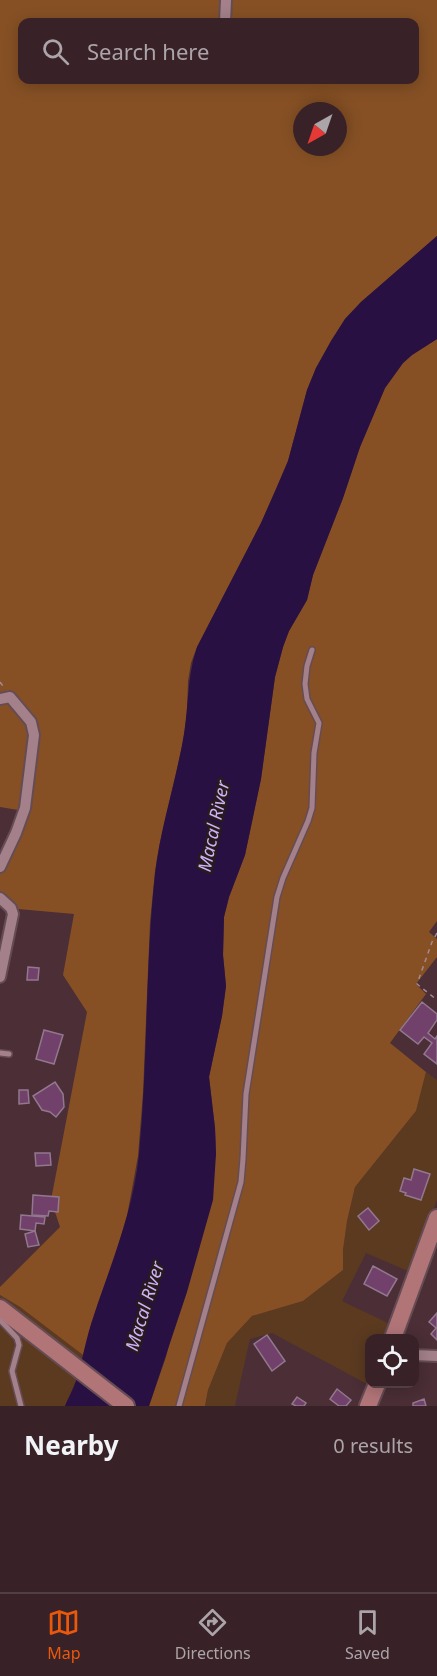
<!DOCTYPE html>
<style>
:root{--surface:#382228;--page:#3f2a30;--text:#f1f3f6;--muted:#aba4a8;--line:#523f45;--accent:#ea580c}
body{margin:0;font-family:"Noto Sans",sans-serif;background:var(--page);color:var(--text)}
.controls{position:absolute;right:18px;bottom:18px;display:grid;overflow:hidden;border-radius:12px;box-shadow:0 3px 15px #0003}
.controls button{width:54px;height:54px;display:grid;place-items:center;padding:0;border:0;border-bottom:2px solid var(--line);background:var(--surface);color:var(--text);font:30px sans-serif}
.compass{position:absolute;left:293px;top:102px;width:54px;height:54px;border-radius:50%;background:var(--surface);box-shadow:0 3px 15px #0003;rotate:220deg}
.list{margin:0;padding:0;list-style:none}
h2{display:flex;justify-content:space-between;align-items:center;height:78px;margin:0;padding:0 24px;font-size:26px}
h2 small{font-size:20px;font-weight:400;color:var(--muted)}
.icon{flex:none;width:33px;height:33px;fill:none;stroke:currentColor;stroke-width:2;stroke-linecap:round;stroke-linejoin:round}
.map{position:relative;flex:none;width:437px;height:1406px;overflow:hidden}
.search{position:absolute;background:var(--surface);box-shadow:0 3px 15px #0003;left:18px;right:18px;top:18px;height:66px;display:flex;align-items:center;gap:15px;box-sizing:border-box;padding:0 21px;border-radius:12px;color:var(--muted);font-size:22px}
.sheet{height:186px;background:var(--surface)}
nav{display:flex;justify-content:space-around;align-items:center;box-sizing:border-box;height:84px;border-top:2px solid var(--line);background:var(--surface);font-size:16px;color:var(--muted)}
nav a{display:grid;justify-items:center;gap:3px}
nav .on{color:var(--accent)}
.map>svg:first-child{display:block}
.green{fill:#5b3a20}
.forest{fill:#865024;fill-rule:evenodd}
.water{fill:#291043}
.building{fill:#71406b;stroke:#91788d;stroke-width:1.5}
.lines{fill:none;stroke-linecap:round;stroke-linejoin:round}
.lane-casing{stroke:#654c54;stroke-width:8}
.street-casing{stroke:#654c54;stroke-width:14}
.secondary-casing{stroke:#654c54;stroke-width:20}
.path{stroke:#a28a90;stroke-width:1.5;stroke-dasharray:4.5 4.5;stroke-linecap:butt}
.lane{stroke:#a3808a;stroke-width:5}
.street{stroke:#a3808a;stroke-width:10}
.secondary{stroke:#b17578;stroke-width:16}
.labels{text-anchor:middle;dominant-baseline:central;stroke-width:5;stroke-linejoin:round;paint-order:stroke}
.water-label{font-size:18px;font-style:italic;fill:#cdb2f5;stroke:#281b1e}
</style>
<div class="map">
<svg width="437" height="1406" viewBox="0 0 437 1406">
<rect width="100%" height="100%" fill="#4b2e36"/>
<!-- green -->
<g class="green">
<polygon points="426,1072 437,1080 437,1200 410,1272 366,1253 342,1301 390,1324 384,1338 370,1338 369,1378 367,1384 272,1333 250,1339 235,1406 205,1406 208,1390 227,1343 252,1316 303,1301 343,1270 343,1250 347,1221 355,1187 416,1111"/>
<polygon points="0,1295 20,1307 83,1355 76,1381 65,1406 0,1406 0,1316 15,1314 0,1298"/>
</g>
<!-- forest -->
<g class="forest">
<path d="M 0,0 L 437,0 L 437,236 L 361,302 L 345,319 L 331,341 L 316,368 L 307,390 L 288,461 L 276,489 L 261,523 L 197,647 L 191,663 L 188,681 L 187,713 L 183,742 L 160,843 L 155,871 L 150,922 L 143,1093 L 138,1156 L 127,1216 L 113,1263 L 98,1303 L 83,1355 L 20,1307 L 0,1295 L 0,1287 L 60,1227 L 51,1200 L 87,1012 L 63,975 L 74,914 L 18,909 L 0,892 L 0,870 L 24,811 L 0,807 ZM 22,22 L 414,22 L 414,80 L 22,80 ZM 302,111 L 338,111 L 338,147 L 302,147 Z"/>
<polygon points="437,339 437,921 429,932 437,939 437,957 416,984 426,994 390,1043 426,1072 416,1111 355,1187 347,1221 343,1250 343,1270 303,1301 252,1316 227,1343 208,1390 205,1406 149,1406 166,1357 216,1154 215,1128 209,1077 222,1016 226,986 223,955 224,917 229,897 245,855 261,779 275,677 283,647 289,631 307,600 313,575 343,498 360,447 385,388 403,363 412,355"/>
</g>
<!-- water -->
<path class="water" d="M 437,236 L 437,339 L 412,355 L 403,363 L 385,388 L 360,447 L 343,498 L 313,575 L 307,600 L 289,631 L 283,647 L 275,677 L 261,779 L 245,855 L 229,897 L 224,917 L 223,955 L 226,986 L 222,1016 L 209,1077 L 215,1128 L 216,1154 L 213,1200 L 187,1292 L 149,1406 L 65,1406 C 68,1398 73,1390 76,1381 C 82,1363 85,1343 91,1324 C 109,1268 133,1214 139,1154 C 148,1061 145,967 155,874 C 160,830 174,788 182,745 C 189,712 186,679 197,647 L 261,523 L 276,489 L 288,461 L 307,390 L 316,368 L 331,341 L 345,319 L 361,302 Z"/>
<!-- building -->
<g class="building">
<polygon points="28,967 39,968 38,980 27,980"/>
<polygon points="422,1002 437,1014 437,1020 428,1033 435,1039 437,1036 437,1064 424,1054 432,1043 424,1037 418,1044 400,1030"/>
<polygon points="44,1030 63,1035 54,1064 36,1059"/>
<polygon points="55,1082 63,1094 64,1107 56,1117 50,1112 42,1110 33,1096"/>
<polygon points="19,1090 28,1090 29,1103 19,1104"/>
<polygon points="35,1153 50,1153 51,1165 36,1166"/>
<polygon points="414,1169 430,1174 421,1200 405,1195 406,1193 400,1191 404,1178 411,1180"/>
<polygon points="33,1195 59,1197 58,1212 49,1211 48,1216 32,1215"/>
<polygon points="368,1208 379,1221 369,1230 358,1216"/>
<polygon points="21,1215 45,1217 44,1224 36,1223 35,1231 20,1229"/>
<polygon points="35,1231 39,1245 28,1247 25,1234"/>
<polygon points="373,1266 397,1279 387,1296 364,1284"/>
<polygon points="437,1313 437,1340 431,1334 436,1328 429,1322"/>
<polygon points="267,1335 285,1361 272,1371 254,1344"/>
<polygon points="337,1389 351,1400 346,1406 339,1406 330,1399"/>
<polygon points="297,1397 306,1403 304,1406 296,1406 292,1404"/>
<polygon points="424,1399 426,1406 413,1406 413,1403"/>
</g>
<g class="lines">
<defs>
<g id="lane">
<polyline points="0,1053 9,1054"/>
<polyline points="0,1317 2,1322 17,1338 19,1345 12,1371 21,1406"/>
<polyline points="179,1406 241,1182 243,1159 246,1094 277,897 283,878 308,821 312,808 314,753 319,723 307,699 305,684 307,666 312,650"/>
</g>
<g id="street">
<polyline points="225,22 226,0"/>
<polyline points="0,699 10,697 31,722 34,735 25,808 16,833 0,867"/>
<polyline points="0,898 11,908 13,914 0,977"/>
<polyline points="414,1355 437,1356"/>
</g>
<g id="secondary">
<polyline points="0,1308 126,1406"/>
<polyline points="393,1338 437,1218"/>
<polyline points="368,1406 377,1384"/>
</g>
</defs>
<!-- lane casing -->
<use href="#lane" class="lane-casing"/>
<!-- street casing -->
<use href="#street" class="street-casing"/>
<!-- secondary casing -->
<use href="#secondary" class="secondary-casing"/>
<!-- path -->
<g class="path">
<polyline points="0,682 3,686"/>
<polyline points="437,933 432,942 417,984 437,1000"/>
</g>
<!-- lane -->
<use href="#lane" class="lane"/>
<!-- street -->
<use href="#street" class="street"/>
<!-- secondary -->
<use href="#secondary" class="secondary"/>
</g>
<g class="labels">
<!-- water labels -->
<g class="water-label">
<text transform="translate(213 826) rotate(-78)">Macal River</text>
<text transform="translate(144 1306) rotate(-73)">Macal River</text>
</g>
</g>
</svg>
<div class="controls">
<button><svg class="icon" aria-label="locate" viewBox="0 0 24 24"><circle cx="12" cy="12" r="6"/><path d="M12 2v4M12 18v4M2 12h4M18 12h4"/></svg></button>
</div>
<svg class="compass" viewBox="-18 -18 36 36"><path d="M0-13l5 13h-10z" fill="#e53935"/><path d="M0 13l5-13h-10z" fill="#aba4a8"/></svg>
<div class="search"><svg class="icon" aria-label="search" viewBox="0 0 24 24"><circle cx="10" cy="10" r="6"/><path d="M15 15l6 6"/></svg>Search here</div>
</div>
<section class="sheet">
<h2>Nearby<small>0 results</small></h2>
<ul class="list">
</ul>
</section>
<nav>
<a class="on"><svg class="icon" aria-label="map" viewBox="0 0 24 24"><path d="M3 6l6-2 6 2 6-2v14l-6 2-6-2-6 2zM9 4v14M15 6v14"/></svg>Map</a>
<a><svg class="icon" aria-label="directions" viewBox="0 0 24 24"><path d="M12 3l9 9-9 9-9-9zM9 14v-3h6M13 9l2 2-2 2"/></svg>Directions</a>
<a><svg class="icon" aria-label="saved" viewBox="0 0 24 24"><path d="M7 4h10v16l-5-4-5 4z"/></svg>Saved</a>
</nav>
